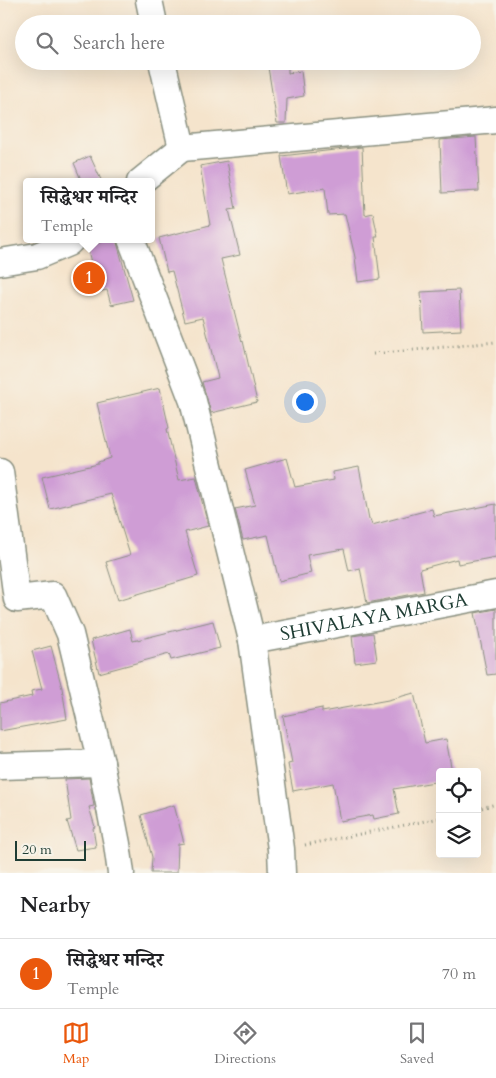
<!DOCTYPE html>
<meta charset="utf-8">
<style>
:root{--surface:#fff;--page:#f2f2f2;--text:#202124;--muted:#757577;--line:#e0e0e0;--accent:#ea580c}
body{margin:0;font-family:Cardo,"Noto Serif Devanagari",serif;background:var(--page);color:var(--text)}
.controls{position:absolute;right:15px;bottom:15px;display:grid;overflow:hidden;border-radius:5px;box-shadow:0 5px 20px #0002}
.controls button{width:45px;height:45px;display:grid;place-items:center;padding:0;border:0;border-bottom:1px solid var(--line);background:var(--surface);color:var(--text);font:25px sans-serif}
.scale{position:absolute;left:15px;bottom:12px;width:71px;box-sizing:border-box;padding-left:5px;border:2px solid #1f3d34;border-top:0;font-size:14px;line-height:18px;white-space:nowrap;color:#1f3d34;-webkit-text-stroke:4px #f7f3e8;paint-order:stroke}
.you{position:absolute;left:304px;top:401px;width:18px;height:18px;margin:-12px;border:4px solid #fff;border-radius:50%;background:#1a73e8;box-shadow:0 0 0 8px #1a73e833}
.badge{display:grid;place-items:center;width:32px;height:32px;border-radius:50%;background:var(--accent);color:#fff;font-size:16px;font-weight:700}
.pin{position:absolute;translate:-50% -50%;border:2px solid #fff;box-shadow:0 1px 5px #0006}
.popup{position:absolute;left:23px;top:178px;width:132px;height:65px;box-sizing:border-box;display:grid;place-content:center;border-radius:5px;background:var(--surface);filter:drop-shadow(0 1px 4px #0005);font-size:16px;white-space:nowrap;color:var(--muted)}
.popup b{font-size:19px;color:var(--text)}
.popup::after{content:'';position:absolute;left:50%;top:100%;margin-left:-10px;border:10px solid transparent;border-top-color:var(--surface)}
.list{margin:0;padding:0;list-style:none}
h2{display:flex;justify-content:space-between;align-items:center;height:65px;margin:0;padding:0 20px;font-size:21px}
h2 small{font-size:16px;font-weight:400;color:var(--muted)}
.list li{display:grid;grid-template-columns:32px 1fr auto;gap:15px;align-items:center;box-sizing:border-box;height:70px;padding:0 20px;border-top:1px solid var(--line)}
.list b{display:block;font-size:19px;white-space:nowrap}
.list p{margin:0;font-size:16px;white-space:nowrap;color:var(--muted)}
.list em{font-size:16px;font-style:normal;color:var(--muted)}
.icon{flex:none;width:28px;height:28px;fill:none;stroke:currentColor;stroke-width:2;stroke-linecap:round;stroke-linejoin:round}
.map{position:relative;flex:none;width:496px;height:873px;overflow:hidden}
.search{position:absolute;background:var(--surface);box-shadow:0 5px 20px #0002;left:15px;right:15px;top:15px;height:55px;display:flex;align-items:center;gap:12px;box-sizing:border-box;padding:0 18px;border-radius:28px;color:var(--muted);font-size:19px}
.sheet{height:135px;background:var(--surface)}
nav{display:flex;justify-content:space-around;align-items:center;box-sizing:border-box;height:70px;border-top:1px solid var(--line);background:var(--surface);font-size:14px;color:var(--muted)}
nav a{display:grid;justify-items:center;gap:2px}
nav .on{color:var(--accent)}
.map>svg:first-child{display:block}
.building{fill:#cf9dd5}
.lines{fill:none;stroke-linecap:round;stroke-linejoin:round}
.street-casing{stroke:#8a9080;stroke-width:29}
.path{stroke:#8a9080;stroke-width:3;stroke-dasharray:1 4;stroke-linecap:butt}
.street{stroke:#fff;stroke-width:26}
.labels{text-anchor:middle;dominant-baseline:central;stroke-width:4;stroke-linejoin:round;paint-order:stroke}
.street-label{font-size:19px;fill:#1f3d34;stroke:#f7f3e8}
</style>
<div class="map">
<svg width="496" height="873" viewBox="0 0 496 873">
<rect width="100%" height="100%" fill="#f7f3e8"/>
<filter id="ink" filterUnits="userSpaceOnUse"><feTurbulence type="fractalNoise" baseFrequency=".02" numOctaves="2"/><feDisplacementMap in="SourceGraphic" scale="10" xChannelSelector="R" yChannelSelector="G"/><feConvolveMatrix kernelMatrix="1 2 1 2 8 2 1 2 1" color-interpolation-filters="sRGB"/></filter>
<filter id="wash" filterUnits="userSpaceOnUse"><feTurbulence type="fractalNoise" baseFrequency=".0096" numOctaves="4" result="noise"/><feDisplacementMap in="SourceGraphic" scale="20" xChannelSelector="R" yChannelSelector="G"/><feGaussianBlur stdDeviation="1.12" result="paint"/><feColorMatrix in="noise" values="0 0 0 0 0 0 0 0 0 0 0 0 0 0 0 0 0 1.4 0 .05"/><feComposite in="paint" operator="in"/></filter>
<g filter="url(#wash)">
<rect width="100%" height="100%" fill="#f5e4cc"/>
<g id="blocks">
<!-- building -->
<g class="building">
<polygon points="267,61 288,61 288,73 301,71 304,96 287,99 286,123 277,123"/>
<polygon points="476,137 479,191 442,193 440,140"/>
<polygon points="362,147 365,215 373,213 378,237 375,237 380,279 358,282 355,257 345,214 328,215 325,188 287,194 281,156"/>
<polygon points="90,156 102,182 82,182 74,163"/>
<polygon points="227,161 236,209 229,210 240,255 221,259 242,342 243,341 257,402 211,413 202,382 218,378 203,317 185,321 172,271 167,272 159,238 210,225 200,166"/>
<polygon points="112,239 116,239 133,300 111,305 107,290 98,292 87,246"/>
<polygon points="459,290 461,330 423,332 421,292"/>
<polygon points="160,388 169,428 167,429 179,480 196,477 208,526 185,532 198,576 118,600 106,562 130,555 111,494 50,509 42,477 98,464 98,462 110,458 97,403"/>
<polygon points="287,458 295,487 334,480 333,472 359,467 369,519 370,519 372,525 432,509 434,516 496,504 496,557 458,564 457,559 420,569 424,592 367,603 360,568 349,571 344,549 307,555 311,573 279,581 268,535 243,540 235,509 255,505 245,470"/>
<polygon points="496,609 496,674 487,675 475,613"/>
<polygon points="213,621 220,648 171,660 169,654 99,673 91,640 130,629 133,641"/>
<polygon points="373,633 377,660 355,663 352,636"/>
<polygon points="51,646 62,688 67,719 0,731 0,703 32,696 31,691 42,689 32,651"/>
<polygon points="414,693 425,743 446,739 452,772 440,772 440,781 394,789 399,814 374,819 373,815 340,821 333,783 293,791 288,764 292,763 283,716 322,708 322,712 388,700"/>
<polygon points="89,778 94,806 89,807 95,827 93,828 96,847 76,850 67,821 71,820 65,779"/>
<polygon points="174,805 184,843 178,844 177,873 151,873 152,857 141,815"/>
</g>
</g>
</g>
<g filter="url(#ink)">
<use href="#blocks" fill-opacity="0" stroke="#8a9080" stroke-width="1"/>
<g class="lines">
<defs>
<g id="street">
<polyline points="149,0 154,24"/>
<polyline points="162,61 182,148 496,120"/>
<polyline points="140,182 182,148"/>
<polyline points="131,239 193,401 252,640 281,849 282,873"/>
<polyline points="0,262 37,256 68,243 72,239"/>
<polyline points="0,472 17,599 53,595 70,634 101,763 117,844 121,873"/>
<path id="s1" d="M 252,640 L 496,594"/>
<polyline points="0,766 101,763"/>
</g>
</defs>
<!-- street casing -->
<use href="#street" class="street-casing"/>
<!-- path -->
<g class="path">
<polyline points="373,354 496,342"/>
<polyline points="477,809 496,804"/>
<polyline points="305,845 440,818"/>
</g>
<!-- street -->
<use href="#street" class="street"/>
</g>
</g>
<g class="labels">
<!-- street labels -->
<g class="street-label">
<text stroke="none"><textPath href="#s1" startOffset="124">SHIVALAYA MARGA</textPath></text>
</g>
</g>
</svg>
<div class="controls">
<button><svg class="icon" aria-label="locate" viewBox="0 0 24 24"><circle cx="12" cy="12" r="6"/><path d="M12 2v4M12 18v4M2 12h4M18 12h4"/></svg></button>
<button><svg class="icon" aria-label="layers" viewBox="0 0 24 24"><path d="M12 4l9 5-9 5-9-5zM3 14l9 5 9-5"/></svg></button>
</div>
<div class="scale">20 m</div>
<div class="you"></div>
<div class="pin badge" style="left:89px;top:278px">1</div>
<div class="popup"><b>सिद्धेश्वर मन्दिर</b>Temple</div>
<div class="search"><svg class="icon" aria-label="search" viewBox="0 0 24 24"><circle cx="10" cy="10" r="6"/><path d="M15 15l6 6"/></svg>Search here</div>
</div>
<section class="sheet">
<h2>Nearby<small></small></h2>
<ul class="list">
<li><span class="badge">1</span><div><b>सिद्धेश्वर मन्दिर</b><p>Temple</p></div><em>70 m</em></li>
</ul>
</section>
<nav>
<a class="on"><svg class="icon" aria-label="map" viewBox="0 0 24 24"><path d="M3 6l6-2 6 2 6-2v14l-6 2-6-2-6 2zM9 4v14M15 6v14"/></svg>Map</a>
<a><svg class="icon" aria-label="directions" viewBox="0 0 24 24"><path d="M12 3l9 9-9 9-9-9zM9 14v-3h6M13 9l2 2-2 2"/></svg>Directions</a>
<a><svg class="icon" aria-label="saved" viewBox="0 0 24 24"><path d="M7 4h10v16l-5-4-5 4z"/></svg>Saved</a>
</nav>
